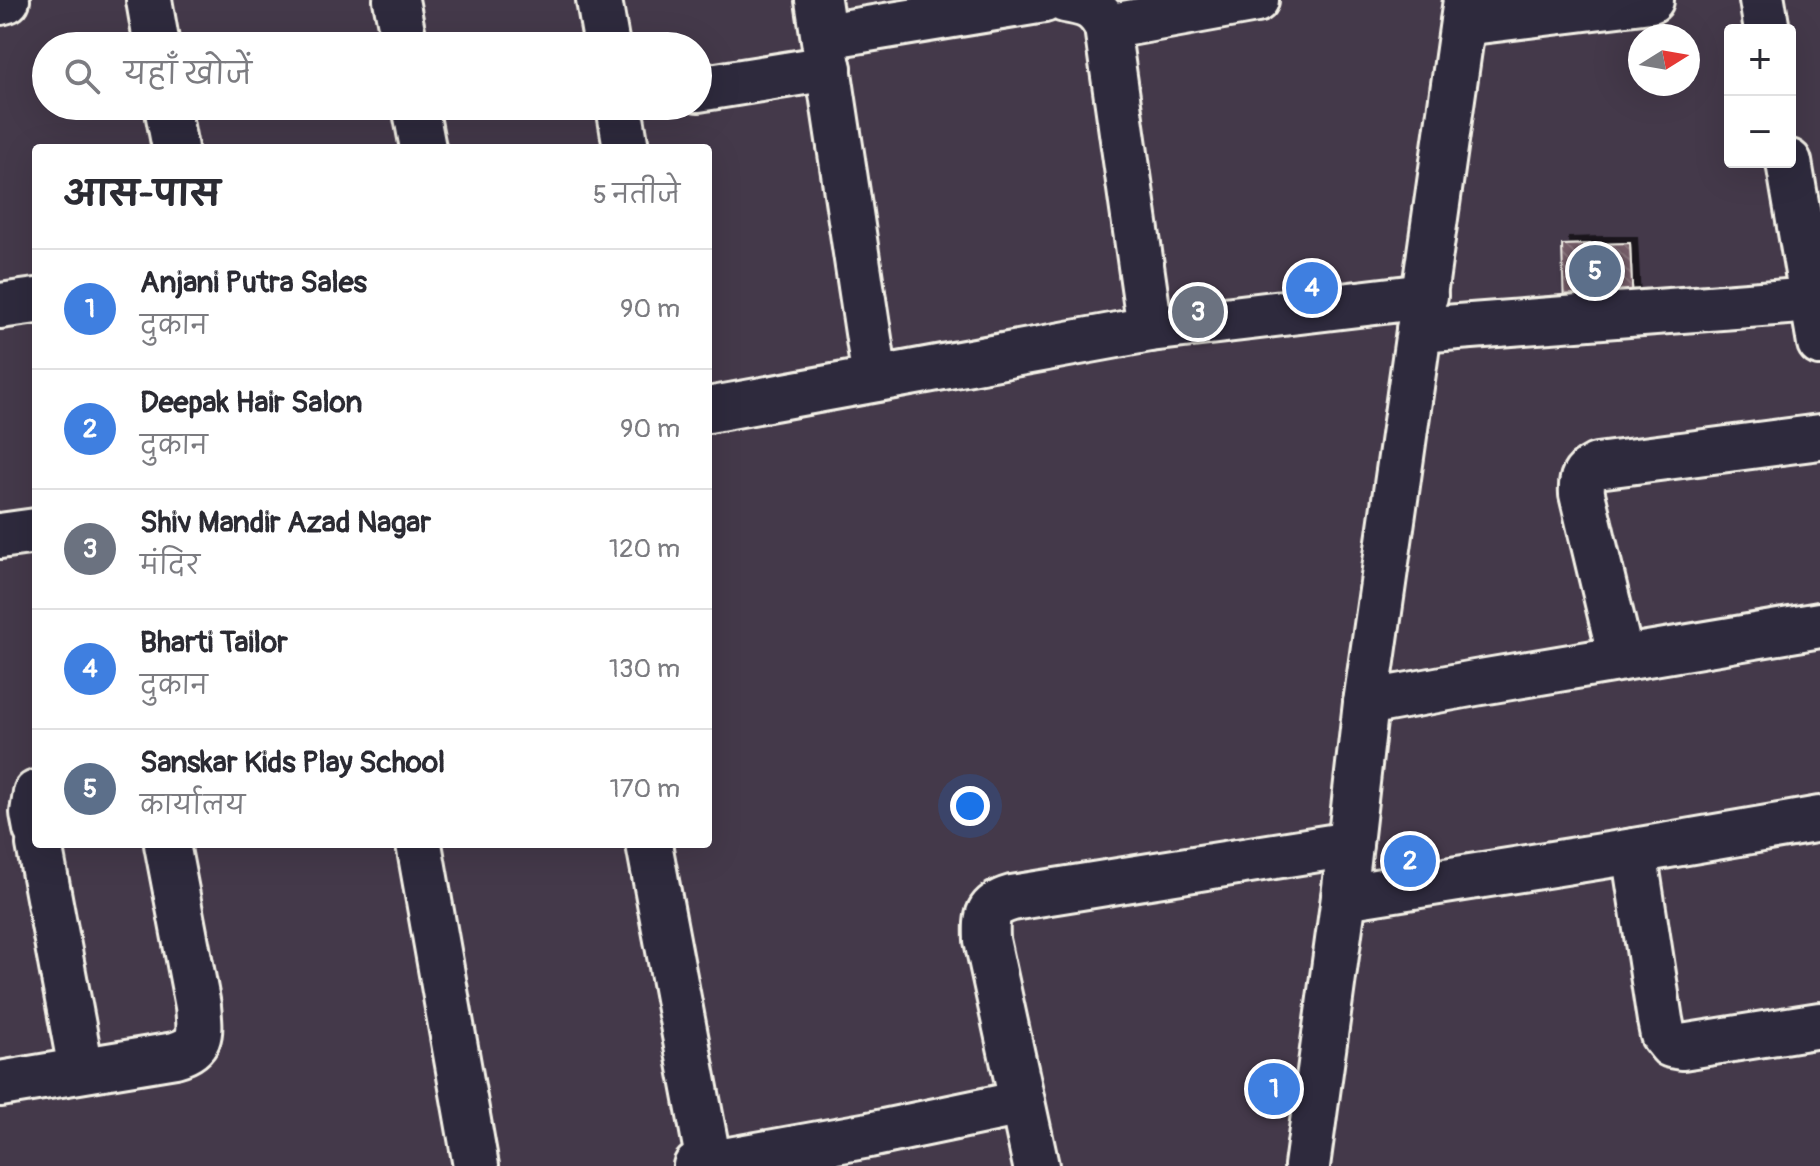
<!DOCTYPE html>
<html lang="hi">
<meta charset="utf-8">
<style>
:root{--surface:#fff;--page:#f7f7f7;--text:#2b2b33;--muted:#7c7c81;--line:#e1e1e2;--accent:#8a764a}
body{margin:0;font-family:Pangolin,"Playpen Sans Deva",sans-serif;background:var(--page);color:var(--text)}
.controls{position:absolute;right:24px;top:24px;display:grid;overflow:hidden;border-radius:8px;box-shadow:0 8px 32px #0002}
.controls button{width:72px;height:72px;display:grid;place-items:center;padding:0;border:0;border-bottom:2px solid var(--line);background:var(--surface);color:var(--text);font:40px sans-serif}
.compass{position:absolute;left:1628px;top:24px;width:72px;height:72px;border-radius:50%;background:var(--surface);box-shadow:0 8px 32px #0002;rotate:79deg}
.you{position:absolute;left:970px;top:806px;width:28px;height:28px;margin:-20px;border:6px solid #fff;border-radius:50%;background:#1a73e8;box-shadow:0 0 0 12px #1a73e833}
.badge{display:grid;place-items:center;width:52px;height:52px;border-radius:50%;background:var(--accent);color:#fff;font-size:26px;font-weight:700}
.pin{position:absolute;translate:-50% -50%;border:4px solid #fff;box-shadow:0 2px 8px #0006}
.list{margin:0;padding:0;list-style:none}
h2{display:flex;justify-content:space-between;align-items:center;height:104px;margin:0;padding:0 32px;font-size:34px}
h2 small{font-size:26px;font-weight:400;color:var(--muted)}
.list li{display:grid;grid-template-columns:52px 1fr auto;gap:24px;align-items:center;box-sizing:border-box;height:120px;padding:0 32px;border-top:2px solid var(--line)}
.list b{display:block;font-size:30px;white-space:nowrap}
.list p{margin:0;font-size:26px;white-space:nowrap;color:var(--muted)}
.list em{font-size:26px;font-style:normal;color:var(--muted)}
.icon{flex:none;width:44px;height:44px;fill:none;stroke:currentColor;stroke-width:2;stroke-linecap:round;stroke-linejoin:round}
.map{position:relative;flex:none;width:1820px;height:1166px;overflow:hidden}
.search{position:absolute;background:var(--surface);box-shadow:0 8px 32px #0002;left:32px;top:32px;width:680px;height:88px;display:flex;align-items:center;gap:20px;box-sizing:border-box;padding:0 28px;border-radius:44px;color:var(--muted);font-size:30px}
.panel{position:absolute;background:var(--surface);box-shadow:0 8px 32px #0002;left:32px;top:144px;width:680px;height:704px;border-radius:8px}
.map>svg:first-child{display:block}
.building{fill:url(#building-back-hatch);stroke:#f4f1e8;stroke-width:2;filter:url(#shadow)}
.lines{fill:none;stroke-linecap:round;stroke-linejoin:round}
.minor-casing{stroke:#f4f1e8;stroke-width:50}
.minor{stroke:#2f2a3d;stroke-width:44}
</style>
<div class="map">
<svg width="1820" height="1166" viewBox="0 0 1820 1166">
<defs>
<pattern id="building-back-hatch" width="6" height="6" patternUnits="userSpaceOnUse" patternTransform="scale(2)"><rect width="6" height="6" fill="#755d67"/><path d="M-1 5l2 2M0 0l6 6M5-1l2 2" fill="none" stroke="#89757d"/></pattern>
<filter id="shadow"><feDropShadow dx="7" dy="-7" stdDeviation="0" flood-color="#0009"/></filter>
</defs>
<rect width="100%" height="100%" fill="#44394a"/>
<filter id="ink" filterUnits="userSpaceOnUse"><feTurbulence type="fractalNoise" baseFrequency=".0125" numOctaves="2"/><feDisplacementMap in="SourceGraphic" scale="16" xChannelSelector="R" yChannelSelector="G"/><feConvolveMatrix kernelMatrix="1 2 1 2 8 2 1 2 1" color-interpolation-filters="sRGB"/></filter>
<g filter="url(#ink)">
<!-- building -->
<polygon class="building" points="1630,243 1633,306 1564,308 1562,245"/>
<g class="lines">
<defs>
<g id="minor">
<polyline points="149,0 157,46"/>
<polyline points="396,0 405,46"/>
<polyline points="599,0 607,46"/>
<polyline points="818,0 875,379"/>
<path d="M 1065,0 C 1087,4 1096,6 1107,27 L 1150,329"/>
<polyline points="1762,0 1767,30"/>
<polyline points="0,2 7,0"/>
<polyline points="1463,23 1651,0"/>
<polyline points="1107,27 1256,0"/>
<polyline points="825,36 1044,0"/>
<polyline points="698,89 829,68"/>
<polyline points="167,106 175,148"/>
<polyline points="415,106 423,148"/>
<polyline points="619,106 626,148"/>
<polyline points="1789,162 1820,343"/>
<polyline points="0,306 36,301"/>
<polyline points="1419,330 1813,300"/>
<polyline points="708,410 1150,329 1425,296"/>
<polyline points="0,536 36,531"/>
<path d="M 1621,658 L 1582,494 C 1581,479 1583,473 1597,466 L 1820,437"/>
<polyline points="1366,703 1475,683 1820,625"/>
<polyline points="36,793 33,813 36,829"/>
<polyline points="39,844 81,1069"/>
<polyline points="419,844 476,1166"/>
<polyline points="649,844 709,1163"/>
<polyline points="1634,851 1660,1020 1663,1035 1671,1045 1682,1047 1820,1025"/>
<polyline points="1344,897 1634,851 1820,819"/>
<path d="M 0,1084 L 175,1055 C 204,1047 200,1031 198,1006 L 167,844"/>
<polyline points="696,1166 869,1135 1022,1103"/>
<path d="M 1036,1166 L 987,940 C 986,915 987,905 1012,898 L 1350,844"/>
<polyline points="1307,1166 1344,897 1366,703 1466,0"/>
</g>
</defs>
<!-- minor casing -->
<use href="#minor" class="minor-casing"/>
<!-- minor -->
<use href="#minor" class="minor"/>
</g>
</g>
</svg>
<div class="controls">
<button>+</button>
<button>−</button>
</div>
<svg class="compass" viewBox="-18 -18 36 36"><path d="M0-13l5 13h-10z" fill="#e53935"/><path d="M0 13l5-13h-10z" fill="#7c7c81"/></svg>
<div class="you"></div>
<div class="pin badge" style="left:1274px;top:1089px;background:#3f7fe0">1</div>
<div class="pin badge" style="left:1410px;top:861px;background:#3f7fe0">2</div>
<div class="pin badge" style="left:1198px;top:312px;background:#6b7280">3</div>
<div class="pin badge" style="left:1312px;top:288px;background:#3f7fe0">4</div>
<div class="pin badge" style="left:1595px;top:271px;background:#5c6f8a">5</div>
<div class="search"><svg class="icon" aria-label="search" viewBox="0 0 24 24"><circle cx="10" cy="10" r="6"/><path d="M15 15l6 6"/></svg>यहाँ खोजें</div>
<section class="panel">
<h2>आस-पास<small>5 नतीजे</small></h2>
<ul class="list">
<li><span class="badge" style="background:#3f7fe0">1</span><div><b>Anjani Putra Sales</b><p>दुकान</p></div><em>90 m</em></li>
<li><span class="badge" style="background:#3f7fe0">2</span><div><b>Deepak Hair Salon</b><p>दुकान</p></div><em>90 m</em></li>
<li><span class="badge" style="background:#6b7280">3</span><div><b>Shiv Mandir Azad Nagar</b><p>मंदिर</p></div><em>120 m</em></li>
<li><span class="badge" style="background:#3f7fe0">4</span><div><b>Bharti Tailor</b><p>दुकान</p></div><em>130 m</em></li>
<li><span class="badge" style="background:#5c6f8a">5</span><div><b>Sanskar Kids Play School</b><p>कार्यालय</p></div><em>170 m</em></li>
</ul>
</section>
</div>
